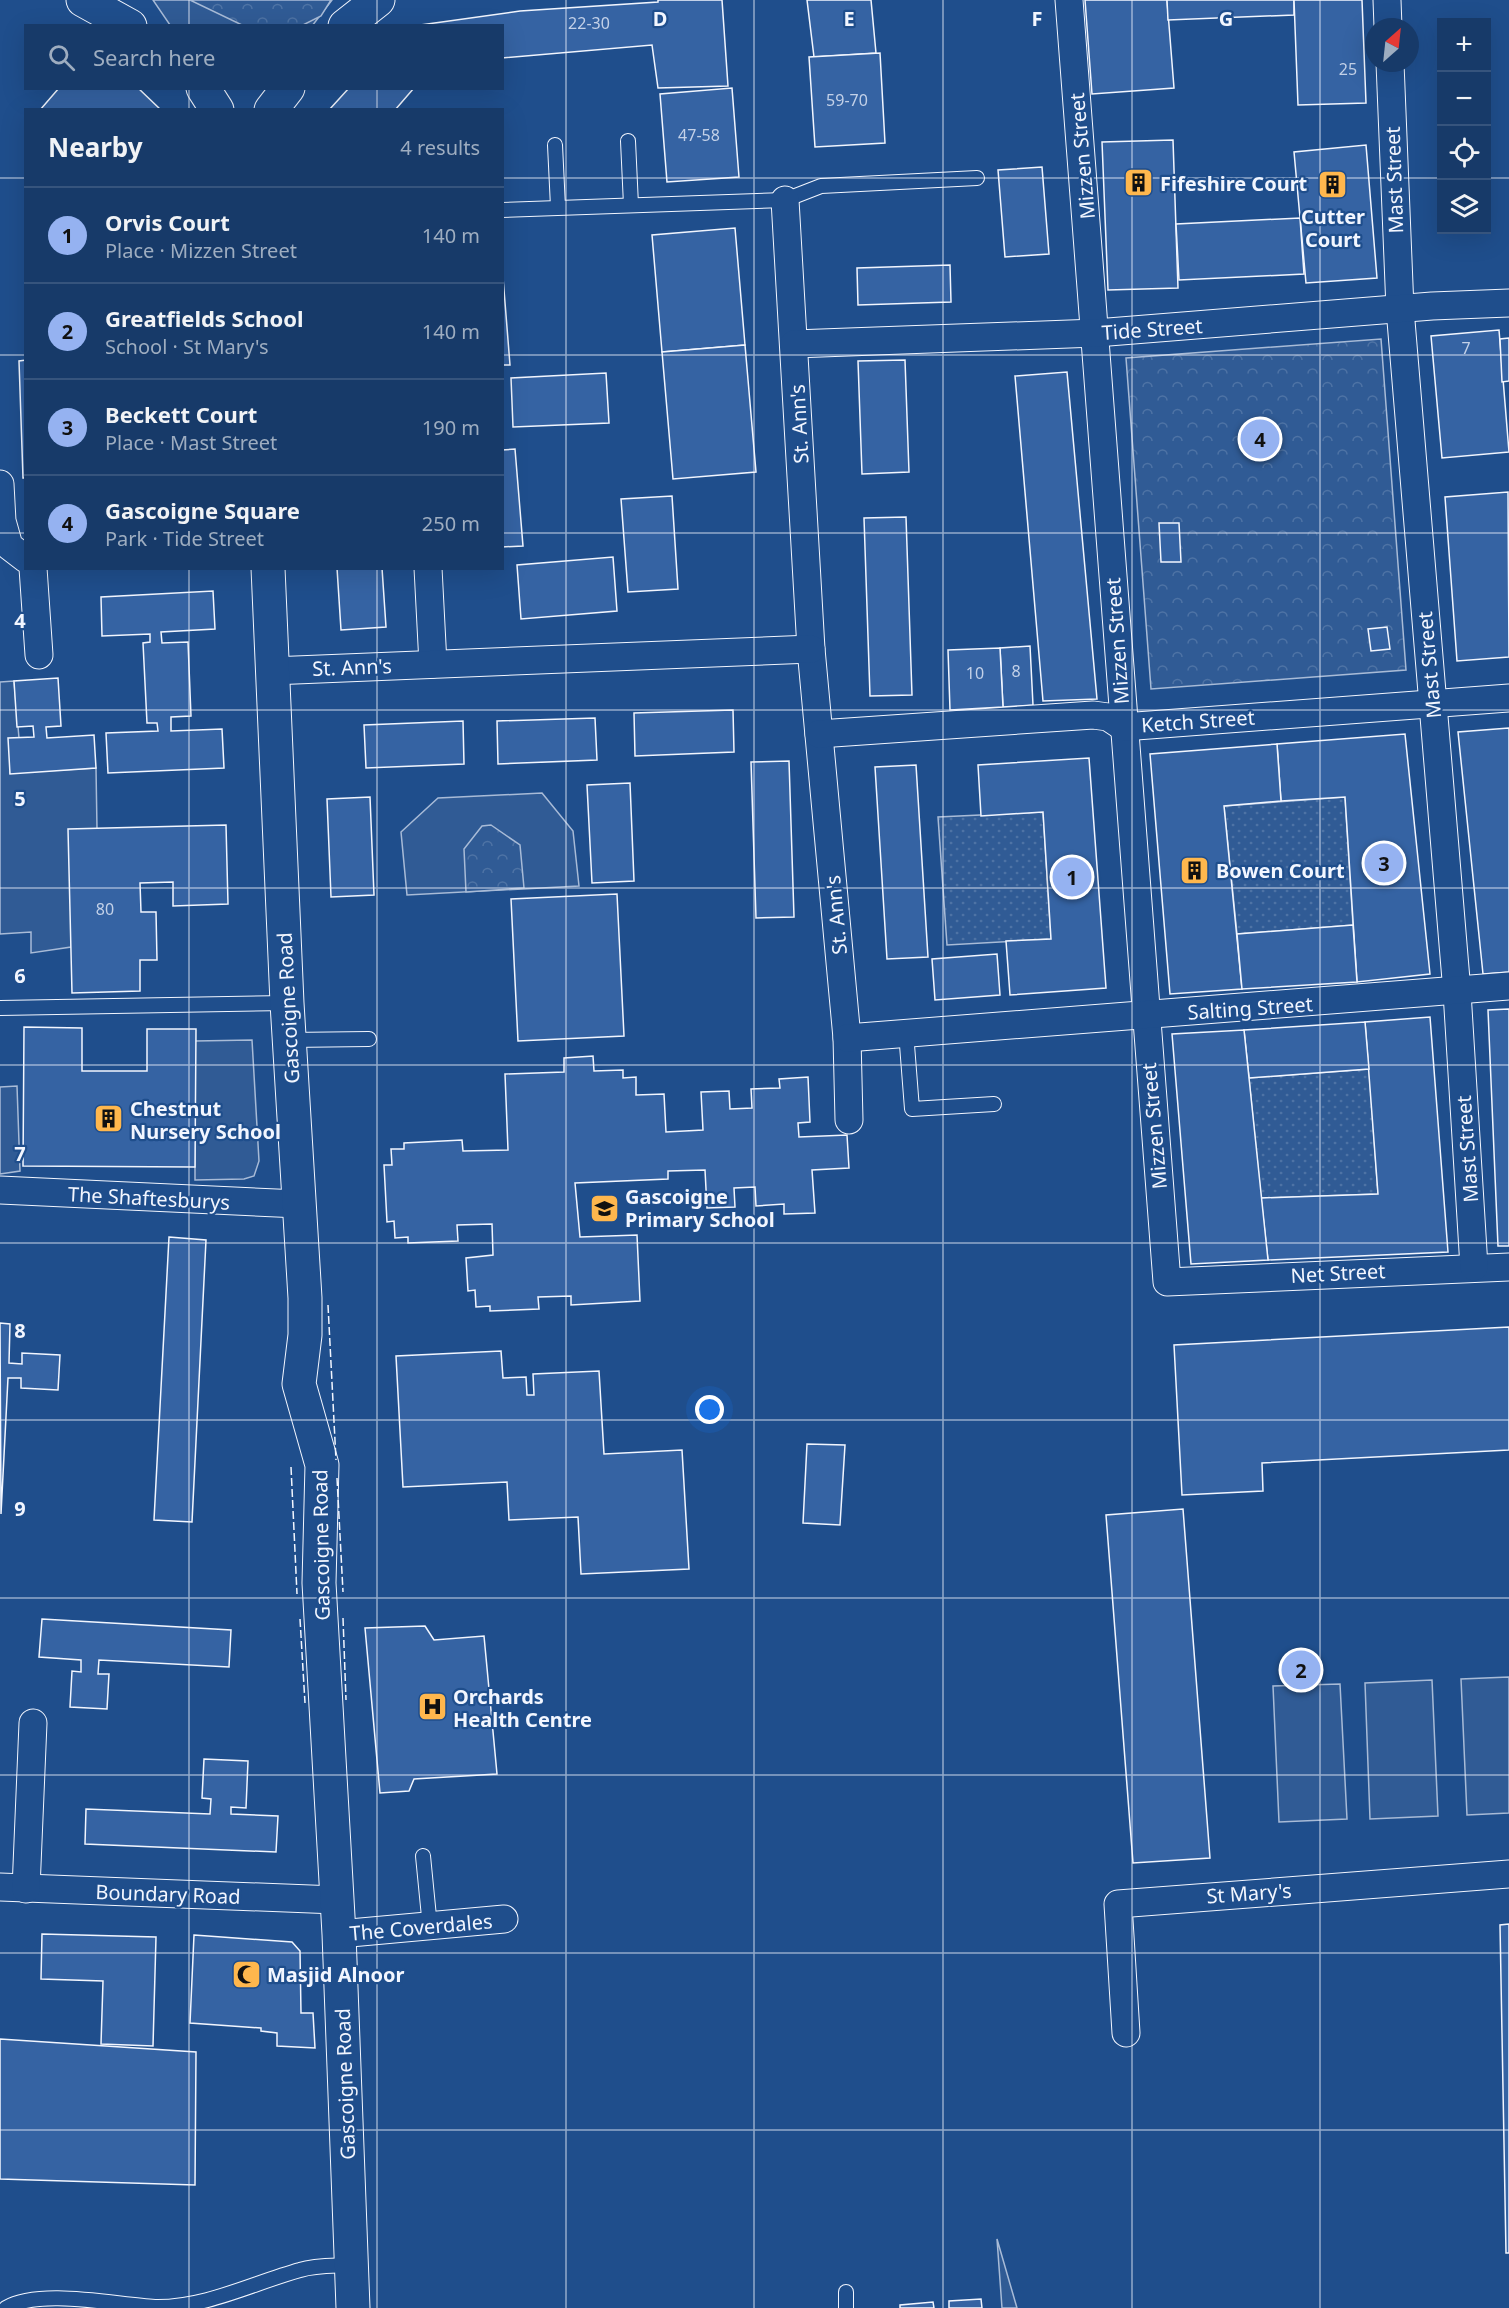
<!DOCTYPE html>
<meta charset="utf-8">
<style>
:root{--surface:#173a69;--page:#244571;--text:#f1f3f6;--muted:#9eadc0;--line:#36547d;--accent:#95b2f1}
body{margin:0;font-family:"Noto Sans",sans-serif;background:var(--page);color:var(--text)}
.controls{position:absolute;right:18px;top:18px;display:grid;overflow:hidden;border-radius:0px;box-shadow:0 6px 24px #0002}
.controls button{width:54px;height:54px;display:grid;place-items:center;padding:0;border:0;border-bottom:2px solid var(--line);background:var(--surface);color:var(--text);font:30px sans-serif}
.compass{position:absolute;left:1365px;top:18px;width:54px;height:54px;border-radius:50%;background:var(--surface);box-shadow:0 6px 24px #0002;rotate:27deg}
.you{position:absolute;left:710px;top:1410px;width:21px;height:21px;margin:-15px;border:4px solid #fff;border-radius:50%;background:#1a73e8;box-shadow:0 0 0 9px #1a73e833}
.badge{display:grid;place-items:center;width:39px;height:39px;border-radius:50%;background:var(--accent);color:#111;font-size:20px;font-weight:700}
.pin{position:absolute;translate:-50% -50%;border:3px solid #fff;box-shadow:0 2px 6px #0006}
.list{margin:0;padding:0;list-style:none}
h2{display:flex;justify-content:space-between;align-items:center;height:78px;margin:0;padding:0 24px;font-size:26px}
h2 small{font-size:20px;font-weight:400;color:var(--muted)}
.list li{display:grid;grid-template-columns:39px 1fr auto;gap:18px;align-items:center;box-sizing:border-box;height:96px;padding:0 24px;border-top:2px solid var(--line)}
.list b{display:block;font-size:22px;white-space:nowrap}
.list p{margin:0;font-size:20px;white-space:nowrap;color:var(--muted)}
.list em{font-size:20px;font-style:normal;color:var(--muted)}
.icon{flex:none;width:33px;height:33px;fill:none;stroke:currentColor;stroke-width:2;stroke-linecap:round;stroke-linejoin:round}
.map{position:relative;flex:none;width:1509px;height:2308px;overflow:hidden}
.search{position:absolute;background:var(--surface);box-shadow:0 6px 24px #0002;left:24px;top:24px;width:480px;height:66px;display:flex;align-items:center;gap:15px;box-sizing:border-box;padding:0 21px;border-radius:0px;color:var(--muted);font-size:22px}
.panel{position:absolute;background:var(--surface);box-shadow:0 6px 24px #0002;left:24px;top:108px;width:480px;height:462px;border-radius:0px}
.map>svg:first-child{display:block}
.grass{fill:#305b95;stroke:#a8bbd7;stroke-width:1.5}
.forest{fill:url(#forest-crowns);stroke:#a8bbd7;stroke-width:1.5}
.garden{fill:url(#garden-dots);stroke:#a8bbd7;stroke-width:1.5}
.building{fill:#3563a3;stroke:#f2f6ff;stroke-width:1.5}
.lines{fill:none;stroke-linecap:round;stroke-linejoin:round}
.service-casing{stroke:#f2f6ff;stroke-width:16}
.minor-casing{stroke:#f2f6ff;stroke-width:29}
.tertiary-casing{stroke:#f2f6ff;stroke-width:35}
.primary-casing{stroke:#f2f6ff;stroke-width:35}
.service{stroke:#1f4e8c;stroke-width:14}
.minor{stroke:#1f4e8c;stroke-width:27}
.tertiary{stroke:#1f4e8c;stroke-width:33}
.primary{stroke:#1f4e8c;stroke-width:33}
.fence{stroke:#f2f6ff;stroke-width:1.5;stroke-dasharray:8 3;stroke-linecap:butt}
.grid{fill:none;stroke:#f2f6ff;stroke-width:1.5;stroke-opacity:0.55}
.labels{text-anchor:middle;dominant-baseline:central;stroke-width:4.5;stroke-linejoin:round;paint-order:stroke}
.number-label{font-size:16px;fill:#c3d1e8}
.street-label{font-size:20px;fill:#f2f6ff;stroke:#1f4e8c}
.poi-label{font-size:20px;font-weight:bold;fill:#f2f6ff;stroke:#1f4e8c;text-anchor:start}
.grid-label{font-size:20px;text-anchor:middle;font-weight:bold;fill:#f2f6ff;stroke:#1f4e8c;stroke-width:4.5;stroke-linejoin:round;paint-order:stroke}
</style>
<div class="map">
<svg width="1509" height="2308" viewBox="0 0 1509 2308">
<defs>
<pattern id="forest-crowns" width="20" height="18" patternUnits="userSpaceOnUse" patternTransform="scale(1.5)"><rect width="20" height="18" fill="#305b95"/><path d="M2 6a3 3 0 1 1 6 0M12 15a3 3 0 1 1 6 0" fill="none" stroke="#4e73a5"/></pattern>
<pattern id="garden-dots" width="8" height="8" patternUnits="userSpaceOnUse" patternTransform="scale(1.5)"><rect width="8" height="8" fill="#305b95"/><path d="M2 2h.1M6 6h.1" fill="none" stroke="#4e73a5" stroke-width="1.8" stroke-linecap="round"/></pattern>
</defs>
<rect width="100%" height="100%" fill="#1f4e8c"/>
<!-- grass -->
<g class="grass">
<polygon points="153,0 332,0 312,26 170,25"/>
<polygon points="14,681 19,738 10,773 96,768 97,829 71,947 31,953 31,932 0,934 0,682"/>
<polygon points="542,793 573,831 579,886 407,895 401,832 438,798"/>
<polygon points="252,1040 259,1161 254,1176 244,1179 195,1180 195,1041"/>
<polygon points="17,1086 20,1171 0,1174 0,1087"/>
<polygon points="1509,1677 1509,1813 1467,1815 1461,1679"/>
<polygon points="1432,1680 1438,1816 1370,1819 1365,1683"/>
<polygon points="1340,1684 1347,1819 1279,1822 1273,1686"/>
<polygon points="997,2239 1017,2308 1002,2308"/>
</g>
<!-- forest -->
<g class="forest">
<polygon points="190,0 331,0 321,16 303,25 244,26"/>
<polygon points="1381,339 1406,670 1151,689 1126,358"/>
<polygon points="491,825 520,845 524,888 466,892 464,849 482,826"/>
</g>
<!-- garden -->
<g class="garden">
<polygon points="1345,797 1353,925 1237,934 1224,806"/>
<polygon points="1043,812 1051,939 947,945 938,817"/>
<polygon points="1369,1069 1378,1194 1261,1198 1249,1078"/>
</g>
<!-- building -->
<g class="building">
<polygon points="658,0 722,0 728,86 658,88 652,45 502,58 502,26 413,26 520,11 658,2"/>
<polygon points="807,0 871,0 876,53 814,57"/>
<polygon points="1085,0 1167,0 1174,88 1092,94"/>
<polygon points="1167,0 1294,0 1294,15 1168,20"/>
<polygon points="1294,0 1362,0 1366,103 1298,105"/>
<polygon points="880,53 885,143 815,147 809,57"/>
<polygon points="59,88 138,88 161,110 40,110"/>
<polygon points="349,88 414,88 395,110 329,110"/>
<polygon points="732,88 739,177 667,182 660,94"/>
<polygon points="1173,140 1178,288 1108,290 1102,142"/>
<polygon points="1366,145 1377,278 1306,283 1294,152"/>
<polygon points="1042,167 1049,254 1005,257 998,170"/>
<polygon points="1300,218 1304,274 1179,280 1176,224"/>
<polygon points="735,228 745,345 662,352 652,235"/>
<polygon points="502,265 510,365 502,365"/>
<polygon points="950,265 951,302 858,305 857,268"/>
<polygon points="1499,330 1509,452 1442,458 1431,336"/>
<polygon points="1509,338 1509,381 1502,382 1500,339"/>
<polygon points="745,345 756,472 673,479 662,352"/>
<polygon points="26,360 26,478 23,478 19,361"/>
<polygon points="905,360 909,472 862,474 858,361"/>
<polygon points="1067,372 1097,699 1043,701 1015,376"/>
<polygon points="606,373 609,423 513,427 511,378"/>
<polygon points="515,449 523,546 502,547 502,450"/>
<polygon points="1508,492 1509,657 1457,661 1445,497"/>
<polygon points="672,496 678,589 628,592 621,499"/>
<polygon points="906,517 912,695 870,696 864,518"/>
<polygon points="1159,523 1179,523 1181,562 1161,562"/>
<polygon points="613,557 617,611 521,619 517,565"/>
<polygon points="337,568 382,568 386,627 341,630"/>
<polygon points="213,591 215,629 161,632 162,643 188,642 191,716 171,717 171,731 222,729 224,768 108,773 106,733 158,731 157,723 147,723 143,643 150,642 150,634 102,636 101,597"/>
<polygon points="1387,627 1390,649 1371,651 1368,629"/>
<polygon points="1030,646 1033,705 1003,707 1000,648"/>
<polygon points="1000,648 1003,707 950,710 948,650"/>
<polygon points="58,678 61,726 46,727 47,738 94,735 96,768 10,774 8,738 34,737 33,726 17,727 14,681"/>
<polygon points="733,710 734,752 635,756 634,713"/>
<polygon points="595,718 597,760 498,764 497,721"/>
<polygon points="463,721 464,764 366,768 364,725"/>
<polygon points="1509,728 1509,972 1483,974 1458,732"/>
<polygon points="1405,734 1430,974 1357,982 1345,797 1281,801 1277,744"/>
<polygon points="1277,744 1281,801 1224,806 1242,989 1170,994 1150,754"/>
<polygon points="1089,758 1106,988 1010,995 1006,941 1051,939 1043,812 981,816 978,765"/>
<polygon points="789,761 794,917 756,918 751,762"/>
<polygon points="916,765 928,957 887,959 875,767"/>
<polygon points="630,783 634,881 592,883 587,785"/>
<polygon points="370,797 374,895 331,897 327,799"/>
<polygon points="226,825 228,904 173,906 173,882 140,883 141,912 156,912 157,960 140,960 140,991 72,993 68,829"/>
<polygon points="617,894 624,1036 518,1041 511,899"/>
<polygon points="1353,925 1357,982 1242,989 1237,934"/>
<polygon points="997,954 1000,995 935,1000 932,959"/>
<polygon points="1509,1009 1509,1246 1498,1246 1488,1010"/>
<polygon points="1430,1017 1448,1252 1268,1260 1261,1198 1378,1194 1365,1022"/>
<polygon points="1365,1022 1369,1069 1249,1078 1244,1030"/>
<polygon points="24,1027 82,1028 82,1071 147,1071 147,1029 196,1029 195,1167 23,1166"/>
<polygon points="1244,1030 1268,1260 1191,1264 1172,1034"/>
<polygon points="593,1056 594,1071 623,1070 623,1078 636,1077 636,1095 664,1094 666,1132 703,1130 701,1092 729,1091 730,1109 752,1108 751,1089 780,1088 779,1079 808,1077 810,1122 798,1123 799,1137 847,1135 849,1168 812,1170 815,1213 784,1214 784,1204 756,1206 755,1187 734,1188 735,1207 707,1208 705,1170 668,1171 668,1179 575,1183 580,1237 637,1235 640,1301 571,1305 571,1296 538,1297 539,1309 490,1311 490,1306 476,1307 475,1290 468,1291 466,1258 493,1255 492,1224 457,1225 458,1241 408,1243 408,1237 395,1238 394,1221 387,1222 384,1165 392,1165 391,1149 404,1149 404,1143 462,1140 463,1151 508,1150 505,1074 564,1072 564,1058"/>
<polygon points="169,1237 206,1240 192,1522 154,1520"/>
<polygon points="0,1323 10,1324 9,1363 22,1364 22,1353 60,1355 58,1390 21,1388 21,1378 8,1378 1,1514"/>
<polygon points="1509,1327 1509,1450 1262,1463 1263,1491 1182,1495 1174,1345"/>
<polygon points="501,1351 503,1378 526,1377 527,1395 534,1395 533,1374 599,1371 604,1454 682,1450 689,1569 581,1574 578,1517 509,1520 507,1482 403,1487 396,1356"/>
<polygon points="807,1444 845,1445 840,1525 803,1523"/>
<polygon points="1183,1509 1210,1858 1133,1863 1106,1515"/>
<polygon points="42,1619 231,1630 229,1667 99,1660 98,1674 109,1674 107,1709 70,1707 72,1671 81,1672 81,1660 39,1657"/>
<polygon points="425,1626 434,1640 484,1636 497,1774 414,1779 409,1791 380,1793 365,1628"/>
<polygon points="204,1759 248,1761 246,1808 231,1807 231,1814 278,1816 276,1852 85,1844 86,1809 210,1814 211,1799 202,1798"/>
<polygon points="1509,1924 1509,2253 1506,2253 1500,1925"/>
<polygon points="42,1934 156,1937 153,2046 101,2044 103,1981 41,1979"/>
<polygon points="194,1935 292,1942 300,1951 301,2013 313,2013 315,2048 277,2046 277,2033 261,2031 261,2028 190,2023"/>
<polygon points="0,2039 196,2052 195,2185 0,2179"/>
<polygon points="981,2299 982,2308 949,2308 949,2301"/>
<polygon points="933,2302 934,2308 900,2308 900,2305"/>
</g>
<g class="lines">
<defs>
<g id="service">
<polyline points="628,141 631,205"/>
<polyline points="555,145 558,207"/>
<polyline points="502,210 785,200 821,186 977,178"/>
<polyline points="0,1008 287,1003"/>
<polyline points="906,1032 912,1109 994,1104"/>
<polyline points="289,1040 369,1039"/>
<polyline points="423,1856 430,1927"/>
<polyline points="846,2292 846,2308"/>
<path d="M 6,2308 C 40,2288 116,2305 155,2307 C 205,2308 253,2283 300,2270 C 316,2265 334,2266 350,2265"/>
</g>
<g id="minor">
<polyline points="1069,0 1167,1282 1509,1267"/>
<polyline points="1387,0 1388,27"/>
<polyline points="1390,63 1400,309 1457,992 1474,1267"/>
<polyline points="785,200 811,649 847,1038 849,1120"/>
<polyline points="794,344 1096,333 1432,306 1509,303"/>
<polyline points="0,484 2,521 9,546 26,559"/>
<polyline points="33,568 39,655"/>
<polyline points="428,568 433,664"/>
<polyline points="271,671 811,649"/>
<polyline points="819,734 1093,715 1108,717 1123,727 1509,698"/>
<polyline points="847,1038 1509,986"/>
<polyline points="0,1190 299,1204"/>
<polyline points="0,1887 336,1900"/>
<polyline points="26,1889 33,1723"/>
<polyline points="339,1934 504,1919"/>
<polyline points="1126,2033 1118,1904 1509,1874"/>
</g>
<g id="tertiary">
<polyline points="203,88 217,110"/>
<polyline points="271,110 288,88"/>
<polyline points="268,568 287,1003 305,1298 305,1335 299,1384 322,1465 319,1583 339,1934 353,2308"/>
</g>
<g id="primary">
<polyline points="83,0 130,26"/>
<polyline points="345,26 378,0"/>
</g>
</defs>
<!-- service casing -->
<use href="#service" class="service-casing"/>
<!-- minor casing -->
<use href="#minor" class="minor-casing"/>
<!-- tertiary casing -->
<use href="#tertiary" class="tertiary-casing"/>
<!-- primary casing -->
<use href="#primary" class="primary-casing"/>
<!-- service -->
<use href="#service" class="service"/>
<!-- minor -->
<use href="#minor" class="minor"/>
<!-- tertiary -->
<use href="#tertiary" class="tertiary"/>
<!-- primary -->
<use href="#primary" class="primary"/>
<!-- fence -->
<g class="fence">
<polyline points="328,1305 336,1460"/>
<polyline points="291,1467 297,1594"/>
<polyline points="337,1478 343,1592"/>
<polyline points="343,1618 346,1700"/>
<polyline points="300,1619 305,1703"/>
</g>
</g>
<!-- grid -->
<path class="grid" d="M 189,0 L 189,26M 377,0 L 377,26M 566,0 L 566,2308M 754,0 L 754,2308M 943,0 L 943,2308M 1132,0 L 1132,2308M 1320,0 L 1320,2308M 189,88 L 189,110M 377,88 L 377,110M 0,178 L 26,178M 502,178 L 1442,178M 1486,178 L 1509,178M 0,355 L 26,355M 502,355 L 1509,355M 0,533 L 26,533M 502,533 L 1509,533M 189,568 L 189,2308M 377,568 L 377,2308M 0,710 L 1509,710M 0,888 L 1509,888M 0,1065 L 1509,1065M 0,1243 L 1509,1243M 0,1420 L 1509,1420M 0,1598 L 1509,1598M 0,1775 L 1509,1775M 0,1953 L 1509,1953M 0,2130 L 1509,2130"/>
<!-- icons -->
<defs>
<symbol id="building-square" viewBox="-11 -11 22 22"><rect x="-9" y="-9" width="18" height="18" rx="4" fill="#ffb74d" stroke="#1f4e8c"/><path d="M-4-6H4V6H1V3H-1V6H-4ZM-2.5-4.3h1.7v1.8h-1.7ZM.8-4.3h1.7v1.8H.8ZM-2.5-1h1.7V.8h-1.7ZM.8-1h1.7V.8H.8Z" fill="#111"/></symbol>
<symbol id="school-square" viewBox="-11 -11 22 22"><rect x="-9" y="-9" width="18" height="18" rx="4" fill="#ffb74d" stroke="#1f4e8c"/><path d="M0-5L7-2L0 1L-7-2ZM-4 1L0 2.5L4 1V4Q0 6-4 4Z" fill="#111"/></symbol>
<symbol id="hospital-square" viewBox="-11 -11 22 22"><rect x="-9" y="-9" width="18" height="18" rx="4" fill="#ffb74d" stroke="#1f4e8c"/><path d="M-5-5h3v3.5h4V-5h3V5h-3V1.5h-4V5h-3Z" fill="#111"/></symbol>
<symbol id="mosque-square" viewBox="-11 -11 22 22"><rect x="-9" y="-9" width="18" height="18" rx="4" fill="#ffb74d" stroke="#1f4e8c"/><path d="M3.5-4.9A6 6 0 1 0 3.5 4.9A5 5 0 1 1 3.5-4.9Z" fill="#111"/></symbol>
</defs>
<g fill-rule="evenodd">
<use href="#building-square" x="1122" y="166" width="33" height="33"/>
<use href="#building-square" x="1316" y="168" width="33" height="33"/>
<use href="#building-square" x="1178" y="854" width="33" height="33"/>
<use href="#building-square" x="92" y="1102" width="33" height="33"/>
<use href="#school-square" x="588" y="1192" width="33" height="33"/>
<use href="#hospital-square" x="416" y="1690" width="33" height="33"/>
<use href="#mosque-square" x="230" y="1958" width="33" height="33"/>
</g>
<g class="labels">
<!-- number labels -->
<g class="number-label">
<text x="589" y="23">22-30</text>
<text x="1348" y="69">25</text>
<text x="847" y="100">59-70</text>
<text x="699" y="135">47-58</text>
<text x="1466" y="348">7</text>
<text x="1016" y="671">8</text>
<text x="975" y="673">10</text>
<text x="105" y="909">80</text>
</g>
<!-- street labels -->
<g class="street-label">
<text transform="translate(1082 156) rotate(-95)">Mizzen Street</text>
<text transform="translate(1394 180) rotate(-92)">Mast Street</text>
<text transform="translate(1152 329) rotate(-4)">Tide Street</text>
<text transform="translate(799 424) rotate(-93)">St. Ann's</text>
<text transform="translate(1117 641) rotate(-94)">Mizzen Street</text>
<text transform="translate(1429 665) rotate(-95)">Mast Street</text>
<text transform="translate(352 667) rotate(-2)">St. Ann's</text>
<text transform="translate(1198 721) rotate(-4)">Ketch Street</text>
<text transform="translate(836 915) rotate(-95)">St. Ann's</text>
<text transform="translate(288 1008) rotate(-93)">Gascoigne Road</text>
<text transform="translate(1250 1008) rotate(-4)">Salting Street</text>
<text transform="translate(1154 1126) rotate(-95)">Mizzen Street</text>
<text transform="translate(1467 1149) rotate(-94)">Mast Street</text>
<text transform="translate(149 1198) rotate(3)">The Shaftesburys</text>
<text transform="translate(1338 1273) rotate(-3)">Net Street</text>
<text transform="translate(321 1545) rotate(-91)">Gascoigne Road</text>
<text transform="translate(1249 1893) rotate(-4)">St Mary's</text>
<text transform="translate(168 1894) rotate(2)">Boundary Road</text>
<text transform="translate(421 1927) rotate(-5)">The Coverdales</text>
<text transform="translate(345 2084) rotate(-92)">Gascoigne Road</text>
</g>
<!-- poi labels -->
<g class="poi-label">
<text x="1160" y="183">Fifeshire Court</text>
<text x="1333" y="216" text-anchor="middle">Cutter<tspan x="1333" dy="23">Court</tspan></text>
<text x="1216" y="870">Bowen Court</text>
<text x="130" y="1108">Chestnut<tspan x="130" dy="23">Nursery School</tspan></text>
<text x="625" y="1196">Gascoigne<tspan x="625" dy="23">Primary School</tspan></text>
<text x="453" y="1696">Orchards<tspan x="453" dy="23">Health Centre</tspan></text>
<text x="267" y="1974">Masjid Alnoor</text>
</g>
</g>
<g class="grid-label">
<text x="660" y="26">D</text>
<text x="849" y="26">E</text>
<text x="1037" y="26">F</text>
<text x="1226" y="26">G</text>
<text x="20" y="628">4</text>
<text x="20" y="806">5</text>
<text x="20" y="983">6</text>
<text x="20" y="1161">7</text>
<text x="20" y="1338">8</text>
<text x="20" y="1516">9</text>
</g>
</svg>
<div class="controls">
<button>+</button>
<button>−</button>
<button><svg class="icon" aria-label="locate" viewBox="0 0 24 24"><circle cx="12" cy="12" r="6"/><path d="M12 2v4M12 18v4M2 12h4M18 12h4"/></svg></button>
<button><svg class="icon" aria-label="layers" viewBox="0 0 24 24"><path d="M12 4l9 5-9 5-9-5zM3 14l9 5 9-5"/></svg></button>
</div>
<svg class="compass" viewBox="-18 -18 36 36"><path d="M0-13l5 13h-10z" fill="#e53935"/><path d="M0 13l5-13h-10z" fill="#9eadc0"/></svg>
<div class="you"></div>
<div class="pin badge" style="left:1072px;top:877px">1</div>
<div class="pin badge" style="left:1301px;top:1670px">2</div>
<div class="pin badge" style="left:1384px;top:863px">3</div>
<div class="pin badge" style="left:1260px;top:439px">4</div>
<div class="search"><svg class="icon" aria-label="search" viewBox="0 0 24 24"><circle cx="10" cy="10" r="6"/><path d="M15 15l6 6"/></svg>Search here</div>
<section class="panel">
<h2>Nearby<small>4 results</small></h2>
<ul class="list">
<li><span class="badge">1</span><div><b>Orvis Court</b><p>Place · Mizzen Street</p></div><em>140 m</em></li>
<li><span class="badge">2</span><div><b>Greatfields School</b><p>School · St Mary's</p></div><em>140 m</em></li>
<li><span class="badge">3</span><div><b>Beckett Court</b><p>Place · Mast Street</p></div><em>190 m</em></li>
<li><span class="badge">4</span><div><b>Gascoigne Square</b><p>Park · Tide Street</p></div><em>250 m</em></li>
</ul>
</section>
</div>
